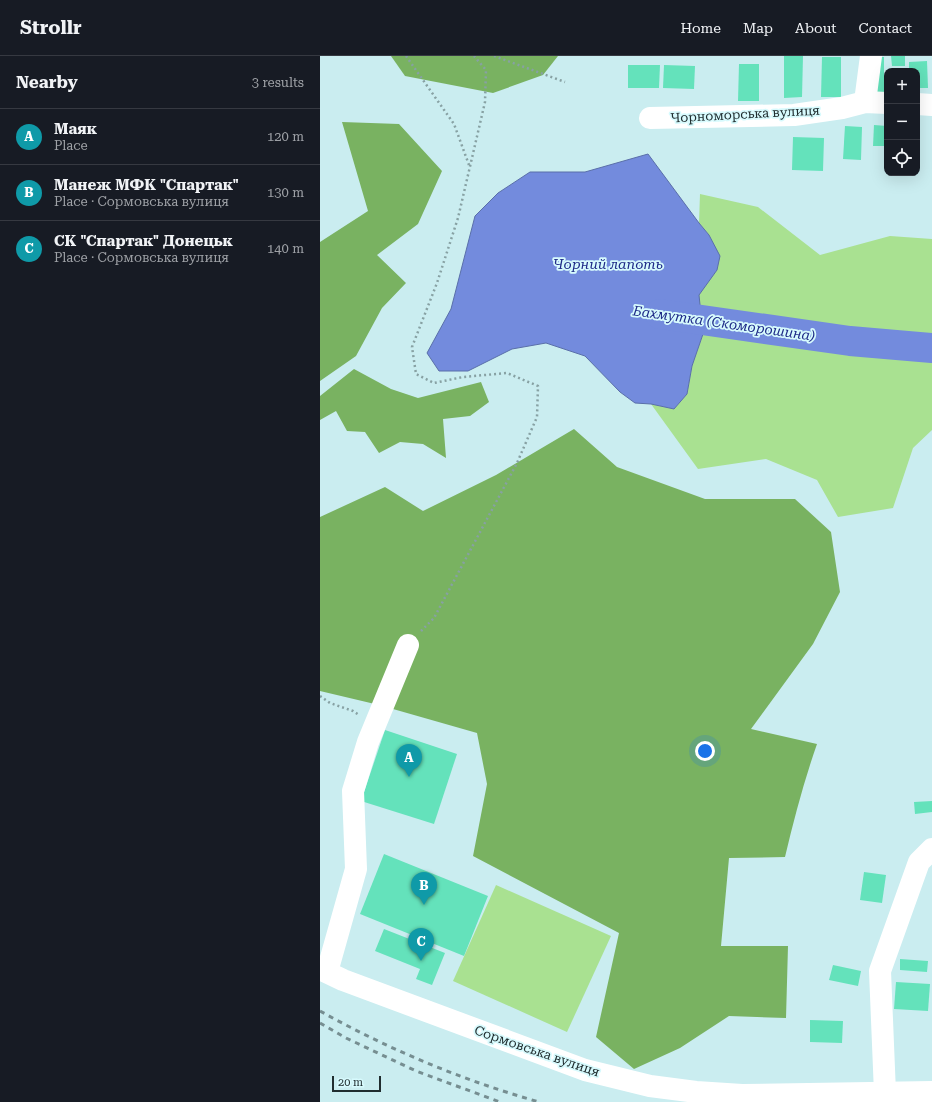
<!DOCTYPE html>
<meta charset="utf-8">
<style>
:root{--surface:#171b24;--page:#20242c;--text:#f1f3f6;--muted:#9ea1a6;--line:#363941;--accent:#c99c8e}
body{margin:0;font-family:"Roboto Serif",serif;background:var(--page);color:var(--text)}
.controls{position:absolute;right:12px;top:12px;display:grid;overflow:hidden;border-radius:8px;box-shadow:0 4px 16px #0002}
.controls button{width:36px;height:36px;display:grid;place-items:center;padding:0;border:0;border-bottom:1px solid var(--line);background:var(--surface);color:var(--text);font:20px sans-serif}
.scale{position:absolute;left:12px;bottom:10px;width:49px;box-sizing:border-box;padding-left:4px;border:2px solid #202d2f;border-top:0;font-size:11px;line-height:14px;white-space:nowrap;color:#202d2f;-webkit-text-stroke:3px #d7fafd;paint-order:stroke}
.you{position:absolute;left:385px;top:695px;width:14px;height:14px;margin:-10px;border:3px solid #fff;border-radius:50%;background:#1a73e8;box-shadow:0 0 0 6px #1a73e833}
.badge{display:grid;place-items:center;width:26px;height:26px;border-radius:50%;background:var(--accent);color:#fff;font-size:13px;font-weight:700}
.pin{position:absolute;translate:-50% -33px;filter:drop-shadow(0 1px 2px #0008)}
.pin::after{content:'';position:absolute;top:21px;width:14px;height:12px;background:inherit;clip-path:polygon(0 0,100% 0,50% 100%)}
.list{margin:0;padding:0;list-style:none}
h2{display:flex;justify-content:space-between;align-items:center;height:52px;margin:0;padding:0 16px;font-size:17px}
h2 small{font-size:13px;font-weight:400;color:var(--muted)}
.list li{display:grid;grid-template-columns:26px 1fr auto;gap:12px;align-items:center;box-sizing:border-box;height:56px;padding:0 16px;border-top:1px solid var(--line)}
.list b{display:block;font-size:15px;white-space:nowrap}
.list p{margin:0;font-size:13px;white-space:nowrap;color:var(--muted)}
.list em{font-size:13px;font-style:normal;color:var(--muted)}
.icon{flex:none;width:22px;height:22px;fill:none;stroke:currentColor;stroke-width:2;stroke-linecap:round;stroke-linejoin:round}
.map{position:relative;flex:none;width:612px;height:1046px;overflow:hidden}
header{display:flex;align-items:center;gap:24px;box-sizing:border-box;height:56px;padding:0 20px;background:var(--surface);border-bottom:1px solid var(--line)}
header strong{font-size:19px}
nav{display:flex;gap:22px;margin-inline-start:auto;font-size:14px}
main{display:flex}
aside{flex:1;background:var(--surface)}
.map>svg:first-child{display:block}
.green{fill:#a9e191}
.forest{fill:#79b261}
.water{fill:#738bdd;stroke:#5a6fa9}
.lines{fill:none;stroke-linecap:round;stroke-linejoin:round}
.river{stroke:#738bdd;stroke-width:30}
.building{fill:#64e2bb}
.path{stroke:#87a1a3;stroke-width:2.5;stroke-dasharray:2 3;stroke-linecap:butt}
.minor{stroke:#fff;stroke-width:22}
.rail{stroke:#768e91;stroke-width:3;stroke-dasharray:5 5;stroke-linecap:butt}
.labels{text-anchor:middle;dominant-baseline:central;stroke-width:3.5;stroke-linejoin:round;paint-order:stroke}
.street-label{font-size:13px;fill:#202d2f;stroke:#d7fafd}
.water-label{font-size:14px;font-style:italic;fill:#1e2a88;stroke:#d7fafd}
</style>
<header>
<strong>Strollr</strong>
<nav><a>Home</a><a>Map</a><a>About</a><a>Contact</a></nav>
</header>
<main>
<aside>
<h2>Nearby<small>3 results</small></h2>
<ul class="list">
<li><span class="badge" style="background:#0f9aa8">A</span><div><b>Маяк</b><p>Place</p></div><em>120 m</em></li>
<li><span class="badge" style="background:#0f9aa8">B</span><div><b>Манеж МФК &quot;Спартак&quot;</b><p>Place · Сормовська вулиця</p></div><em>130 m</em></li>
<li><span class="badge" style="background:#0f9aa8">C</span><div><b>СК &quot;Спартак&quot; Донецьк</b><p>Place · Сормовська вулиця</p></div><em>140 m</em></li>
</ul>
</aside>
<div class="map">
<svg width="612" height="1046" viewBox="0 0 612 1046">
<rect width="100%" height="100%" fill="#caedf0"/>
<!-- green -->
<g class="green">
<polygon points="380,138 438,151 500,199 570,180 612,183 612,374 593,392 573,452 518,461 497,424 446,403 378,413 331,348 354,353 367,338 372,310 383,278 378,239 397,214 389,179 379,167"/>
<polygon points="176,829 291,880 247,976 133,925"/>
</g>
<!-- forest -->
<g class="forest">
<polygon points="71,0 238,0 223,19 173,37 85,20"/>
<polygon points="22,66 79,68 122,115 98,168 57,199 86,227 62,252 36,300 0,325 0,186 48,155"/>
<polygon points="34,313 71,333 98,342 161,326 169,346 150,360 123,363 126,402 103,388 80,386 59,397 45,376 27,375 16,355 0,364 0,340"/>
<path d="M 254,373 L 297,411 L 385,443 L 475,443 L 511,476 L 520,536 L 493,588 L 431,673 L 497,688 C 484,725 474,763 465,801 L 409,802 L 401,890 L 468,890 L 466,962 L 409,960 L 360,992 L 314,1013 L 276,981 L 299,877 L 153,800 L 167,728 L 157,677 L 59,649 L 0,635 L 0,461 L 65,431 L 103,455 L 176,419 Z"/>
</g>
<!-- water -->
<polygon class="water" points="328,98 379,167 389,179 400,200 397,214 379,239 383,278 372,310 367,338 354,353 331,348 315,347 300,336 265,300 226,287 192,293 148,315 119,315 107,297 131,253 155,160 178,137 210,116 265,116"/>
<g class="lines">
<!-- river -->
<polyline class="river" points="340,258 530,285 612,292"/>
</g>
<!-- building -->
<g class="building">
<polygon points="464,0 483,0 482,41 464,42"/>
<polygon points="571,0 585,0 585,10 572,10"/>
<polygon points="502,1 521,1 521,41 501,41"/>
<polygon points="554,1 564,1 564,39 553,39"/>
<polygon points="607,5 608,32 597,32 597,15 589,15 589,6"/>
<polygon points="419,8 439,8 439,45 418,45"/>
<polygon points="308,9 340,9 339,32 308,32"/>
<polygon points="344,9 375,10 374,33 343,32"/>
<polygon points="554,69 567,70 567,90 553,90"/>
<polygon points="525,70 542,71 541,104 523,103"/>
<polygon points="473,81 504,82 503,115 472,114"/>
<polygon points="65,674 137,698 114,768 41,745"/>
<polygon points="612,745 612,756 595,758 594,746"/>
<polygon points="64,798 168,840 144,900 40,858"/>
<polygon points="544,816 566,819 562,847 540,844"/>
<polygon points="64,873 125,897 112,929 96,923 100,913 55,895"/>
<polygon points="580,903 608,905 607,916 580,914"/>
<polygon points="513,909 541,915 538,930 509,924"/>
<polygon points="576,926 610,928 608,955 574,953"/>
<polygon points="490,964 523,965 522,987 490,986"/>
</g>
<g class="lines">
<!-- path -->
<g class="path">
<polyline points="86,0 134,68 149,109"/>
<polyline points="174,0 245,26"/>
<polyline points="101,575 114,562 197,407 217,361 218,330 187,317 143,321 114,327 96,318 92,291 117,227 138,162 165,46 166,14 154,0"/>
<polyline points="0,640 10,647 33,655 39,659"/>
</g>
<!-- minor -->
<g class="minor">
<polyline points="545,46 551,0"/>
<polyline points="597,48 612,49"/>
<polyline points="330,62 474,59 522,52 545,46 567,47"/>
<polyline points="0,913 23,924 265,1014 330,1030 376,1036 422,1039 612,1036"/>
<polyline points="7,916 36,813 33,735 48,686 88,589"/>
<polyline points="565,1037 560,915 599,806 612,793"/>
</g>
<!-- rail -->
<g class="rail">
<path d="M 0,955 C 70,994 142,1024 219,1046"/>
<polyline points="0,967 26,982 96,1015 180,1046"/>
</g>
</g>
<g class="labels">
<!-- street labels -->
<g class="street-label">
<text transform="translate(425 58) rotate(-3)">Чорноморська вулиця</text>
<text transform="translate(217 995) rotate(19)">Сормовська вулиця</text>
</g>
<!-- water labels -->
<g class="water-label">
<text x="288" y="208">Чорний лапоть</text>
<text transform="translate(404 267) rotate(8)">Бахмутка (Скоморошина)</text>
</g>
</g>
</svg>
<div class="controls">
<button>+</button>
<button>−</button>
<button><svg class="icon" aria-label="locate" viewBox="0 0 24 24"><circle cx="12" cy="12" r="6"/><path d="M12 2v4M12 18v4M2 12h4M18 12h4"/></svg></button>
</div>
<div class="scale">20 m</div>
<div class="you"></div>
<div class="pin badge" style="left:89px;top:721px;background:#0f9aa8">A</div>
<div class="pin badge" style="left:104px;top:849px;background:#0f9aa8">B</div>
<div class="pin badge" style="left:101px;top:905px;background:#0f9aa8">C</div>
</div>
</main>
